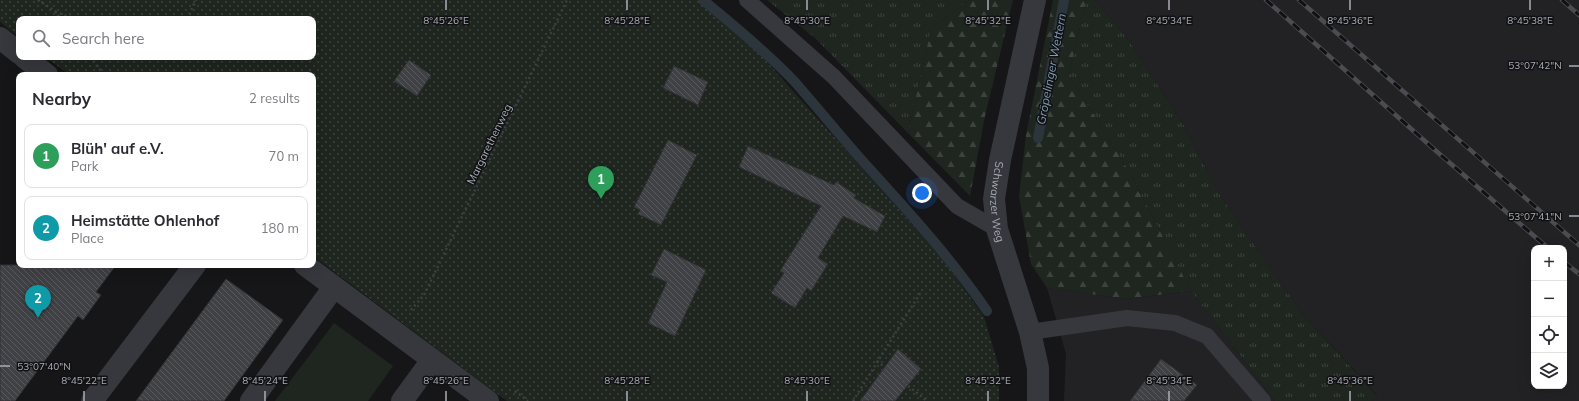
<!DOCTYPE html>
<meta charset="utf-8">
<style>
:root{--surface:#fff;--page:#f7f7f7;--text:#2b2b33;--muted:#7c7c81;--line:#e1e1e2;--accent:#0f766e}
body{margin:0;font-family:Mulish,sans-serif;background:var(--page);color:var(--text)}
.controls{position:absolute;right:12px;bottom:12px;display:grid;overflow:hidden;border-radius:8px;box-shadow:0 4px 16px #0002}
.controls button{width:36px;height:36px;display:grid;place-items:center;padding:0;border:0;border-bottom:1px solid var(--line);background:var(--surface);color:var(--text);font:20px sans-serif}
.you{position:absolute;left:922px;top:193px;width:14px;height:14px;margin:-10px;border:3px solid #fff;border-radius:50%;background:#1a73e8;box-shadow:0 0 0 6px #1a73e833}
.badge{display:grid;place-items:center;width:26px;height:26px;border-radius:50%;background:var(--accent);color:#fff;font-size:13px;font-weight:700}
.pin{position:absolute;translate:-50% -33px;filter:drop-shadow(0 1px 2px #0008)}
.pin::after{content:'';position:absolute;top:21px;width:14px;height:12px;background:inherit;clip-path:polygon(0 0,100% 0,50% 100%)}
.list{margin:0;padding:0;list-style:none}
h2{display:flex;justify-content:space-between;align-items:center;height:52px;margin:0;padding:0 16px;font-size:17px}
h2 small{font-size:13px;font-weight:400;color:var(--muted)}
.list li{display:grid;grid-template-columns:26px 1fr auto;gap:12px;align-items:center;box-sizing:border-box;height:64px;margin:0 8px 8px;padding:0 8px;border:1px solid var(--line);border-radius:8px}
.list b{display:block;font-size:15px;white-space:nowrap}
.list p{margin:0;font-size:13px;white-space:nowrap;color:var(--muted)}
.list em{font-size:13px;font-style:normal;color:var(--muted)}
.icon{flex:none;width:22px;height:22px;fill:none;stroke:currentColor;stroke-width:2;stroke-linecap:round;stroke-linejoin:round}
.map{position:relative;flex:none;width:1579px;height:401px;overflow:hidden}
.search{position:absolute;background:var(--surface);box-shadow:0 4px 16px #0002;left:16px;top:16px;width:300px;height:44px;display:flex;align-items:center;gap:10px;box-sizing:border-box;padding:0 14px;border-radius:8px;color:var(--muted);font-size:15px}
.panel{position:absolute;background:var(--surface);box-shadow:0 4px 16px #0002;left:16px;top:72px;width:300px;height:196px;border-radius:8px}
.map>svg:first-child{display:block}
.built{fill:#222225;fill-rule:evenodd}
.grass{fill:url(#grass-tufts)}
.forest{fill:url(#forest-firs)}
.park{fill:url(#park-dots)}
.pitch{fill:#1e261f}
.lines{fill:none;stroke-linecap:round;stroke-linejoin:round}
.stream{stroke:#2c353c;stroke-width:10}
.building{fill:url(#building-back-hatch);stroke:#303034}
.path{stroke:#3d3f44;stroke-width:2.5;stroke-dasharray:2 3;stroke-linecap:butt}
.lane{stroke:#37383d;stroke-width:16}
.street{stroke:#37383d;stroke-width:22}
.rail-casing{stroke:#4a4c52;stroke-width:4.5}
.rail{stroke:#111113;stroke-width:3;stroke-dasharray:9;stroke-linecap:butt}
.ticks{fill:none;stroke:#a8adb8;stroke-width:1.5}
.labels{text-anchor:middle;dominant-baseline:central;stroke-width:3;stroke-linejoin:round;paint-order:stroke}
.street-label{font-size:11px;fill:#a8adb8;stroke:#111113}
.water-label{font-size:12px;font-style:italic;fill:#7f9bb3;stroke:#111113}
.ticks-label{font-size:10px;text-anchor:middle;fill:#a8adb8;stroke:#111113;stroke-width:3;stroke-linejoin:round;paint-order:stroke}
</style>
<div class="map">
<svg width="1579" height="401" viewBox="0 0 1579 401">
<defs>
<pattern id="grass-tufts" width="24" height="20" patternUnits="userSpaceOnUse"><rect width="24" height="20" fill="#1e261f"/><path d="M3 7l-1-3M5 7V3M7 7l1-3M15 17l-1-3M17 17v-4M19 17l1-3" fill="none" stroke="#3c433d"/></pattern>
<pattern id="forest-firs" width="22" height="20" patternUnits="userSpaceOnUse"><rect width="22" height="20" fill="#1e261f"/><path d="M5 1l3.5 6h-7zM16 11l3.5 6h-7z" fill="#3c433d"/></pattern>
<pattern id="park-dots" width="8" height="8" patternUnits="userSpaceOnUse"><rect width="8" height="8" fill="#1e261f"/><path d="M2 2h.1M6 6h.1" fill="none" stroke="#3c433d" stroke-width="1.8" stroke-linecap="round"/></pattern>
<pattern id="building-back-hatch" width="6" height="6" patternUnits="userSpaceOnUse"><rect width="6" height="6" fill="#404145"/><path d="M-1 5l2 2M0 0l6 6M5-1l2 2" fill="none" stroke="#595a5e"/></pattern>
</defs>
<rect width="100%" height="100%" fill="#161618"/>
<!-- built -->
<g class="built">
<path d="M 1095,0 L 1579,0 L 1579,401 L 1372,401 L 1377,395 L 1302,313 L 1221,197 L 1183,124 L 1126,36 ZM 1534,248 L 1564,248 L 1564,386 L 1534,386 Z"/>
<polygon points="1047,288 1126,299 1191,291 1275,401 1064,401 1066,354"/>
</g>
<!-- grass -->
<g class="grass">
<polygon points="767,0 969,0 931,29 908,133 815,38"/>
<polygon points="1086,0 1095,0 1126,36 1183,124 1221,197 1302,313 1377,396 1372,401 1275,401 1191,291 1131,175 1069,75"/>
</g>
<!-- forest -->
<g class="forest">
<polygon points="969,0 1013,0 985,116 970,196 908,133 931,29"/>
<polygon points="1053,0 1063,0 1064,2 1065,0 1086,0 1069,75 1131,175 1191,291 1126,299 1047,288 1031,264 1019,196 1026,135"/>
</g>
<!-- park -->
<polygon class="park" points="0,0 704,0 743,35 944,260 984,317 999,367 999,401 507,401 313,256 313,75 70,75 45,57 313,57 313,19 19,19 19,37 0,22"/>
<!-- pitch -->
<polygon class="pitch" points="334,323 393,366 368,401 275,401"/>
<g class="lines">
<!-- stream -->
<g class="stream">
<path d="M 703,0 C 735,26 766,52 794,81 C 816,106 837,132 859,157 C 904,207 949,255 987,311"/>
<polyline points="1038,138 1064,0"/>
</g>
</g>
<!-- building -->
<g class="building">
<polygon points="409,60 431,75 417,96 394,81"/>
<polygon points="674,66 708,82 698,105 663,88"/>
<polygon points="668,140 697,155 661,225 638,214 640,210 634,207"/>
<polygon points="748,146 834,185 836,182 856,195 854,198 885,216 877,232 843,216 818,258 828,264 811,291 807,288 795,308 771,293 784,273 780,271 821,206 739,167"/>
<polygon points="664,249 706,270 675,336 648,323 667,282 651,275"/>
<polygon points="0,265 116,265 96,292 101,295 83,320 78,316 15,401 0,401"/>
<polygon points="226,279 283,320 224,401 136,401"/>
<polygon points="898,349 921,369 895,401 860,401"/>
<polygon points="1161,359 1197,385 1184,401 1130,401"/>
</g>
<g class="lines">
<!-- path -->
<g class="path">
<polyline points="38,0 55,11 60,19"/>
<polyline points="55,12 77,19"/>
<polyline points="187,19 196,0"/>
<polyline points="90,57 104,75"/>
<polyline points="411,310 424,295 567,0"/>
<polyline points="877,361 927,401"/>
<polyline points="515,391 528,401"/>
<polyline points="853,401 921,292"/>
</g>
<!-- lane -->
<g class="lane">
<polyline points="747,0 834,77 957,206 997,229"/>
<polyline points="1030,332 1127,318 1175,323 1207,336 1263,401"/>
</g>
<!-- street -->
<g class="street">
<path id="s1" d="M 1035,0 L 1000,160 L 994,199 L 997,229 L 1030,332 L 1038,368 L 1038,401"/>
<polyline points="0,38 19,53"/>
<polyline points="24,57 47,75"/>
<polyline points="305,265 488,401"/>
<polyline points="92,401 195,265"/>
<polyline points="251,401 334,287"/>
<polyline points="402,401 432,360"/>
</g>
<defs>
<g id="rail">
<polyline points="1266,0 1435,150 1548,248"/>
<polyline points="1299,0 1579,245"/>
<polyline points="1562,0 1579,15"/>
<polyline points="1564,262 1579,274"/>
</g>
</defs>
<!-- rail casing -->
<use href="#rail" class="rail-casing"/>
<!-- rail -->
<use href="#rail" class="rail"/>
</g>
<!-- ticks -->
<path class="ticks" d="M 446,0 L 446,10M 627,0 L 627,10M 807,0 L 807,10M 988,0 L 988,10M 1169,0 L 1169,10M 1350,0 L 1350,10M 1530,0 L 1530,10M 1569,66 L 1579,66M 1569,216 L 1579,216M 0,366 L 10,366M 84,391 L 84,401M 265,391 L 265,401M 446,391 L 446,401M 627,391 L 627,401M 807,391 L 807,401M 988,391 L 988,401M 1169,391 L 1169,401M 1350,391 L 1350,401"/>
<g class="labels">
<!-- street labels -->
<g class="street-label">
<text transform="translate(489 144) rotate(-64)">Margarethenweg</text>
<text stroke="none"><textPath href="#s1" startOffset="206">Schwarzer Weg</textPath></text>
</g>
<!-- water labels -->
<g class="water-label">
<text transform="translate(1051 69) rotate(-79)">Gröpelinger Wettern</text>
</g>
</g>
<g class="ticks-label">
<text x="446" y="24">8°45'26"E</text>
<text x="627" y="24">8°45'28"E</text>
<text x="807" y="24">8°45'30"E</text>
<text x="988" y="24">8°45'32"E</text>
<text x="1169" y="24">8°45'34"E</text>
<text x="1350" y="24">8°45'36"E</text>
<text x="1530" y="24">8°45'38"E</text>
<text x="1535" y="69">53°07'42"N</text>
<text x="1535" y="220">53°07'41"N</text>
<text x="44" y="370">53°07'40"N</text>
<text x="84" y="384">8°45'22"E</text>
<text x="265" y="384">8°45'24"E</text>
<text x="446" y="384">8°45'26"E</text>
<text x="627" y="384">8°45'28"E</text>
<text x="807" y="384">8°45'30"E</text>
<text x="988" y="384">8°45'32"E</text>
<text x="1169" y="384">8°45'34"E</text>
<text x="1350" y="384">8°45'36"E</text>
</g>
</svg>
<div class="controls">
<button>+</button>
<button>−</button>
<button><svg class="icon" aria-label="locate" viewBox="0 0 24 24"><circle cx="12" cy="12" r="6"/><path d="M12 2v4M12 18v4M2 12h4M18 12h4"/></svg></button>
<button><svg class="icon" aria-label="layers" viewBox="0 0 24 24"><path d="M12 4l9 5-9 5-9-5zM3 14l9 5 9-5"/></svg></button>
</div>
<div class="you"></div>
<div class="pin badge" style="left:601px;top:199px;background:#2e9e5b">1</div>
<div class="pin badge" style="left:38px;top:318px;background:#0f9aa8">2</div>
<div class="search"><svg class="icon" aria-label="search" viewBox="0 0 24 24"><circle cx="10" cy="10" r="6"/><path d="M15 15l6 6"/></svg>Search here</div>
<section class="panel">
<h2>Nearby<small>2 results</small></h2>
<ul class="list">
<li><span class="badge" style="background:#2e9e5b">1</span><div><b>Blüh' auf e.V.</b><p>Park</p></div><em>70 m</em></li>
<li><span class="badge" style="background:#0f9aa8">2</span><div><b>Heimstätte Ohlenhof</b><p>Place</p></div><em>180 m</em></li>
</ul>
</section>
</div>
